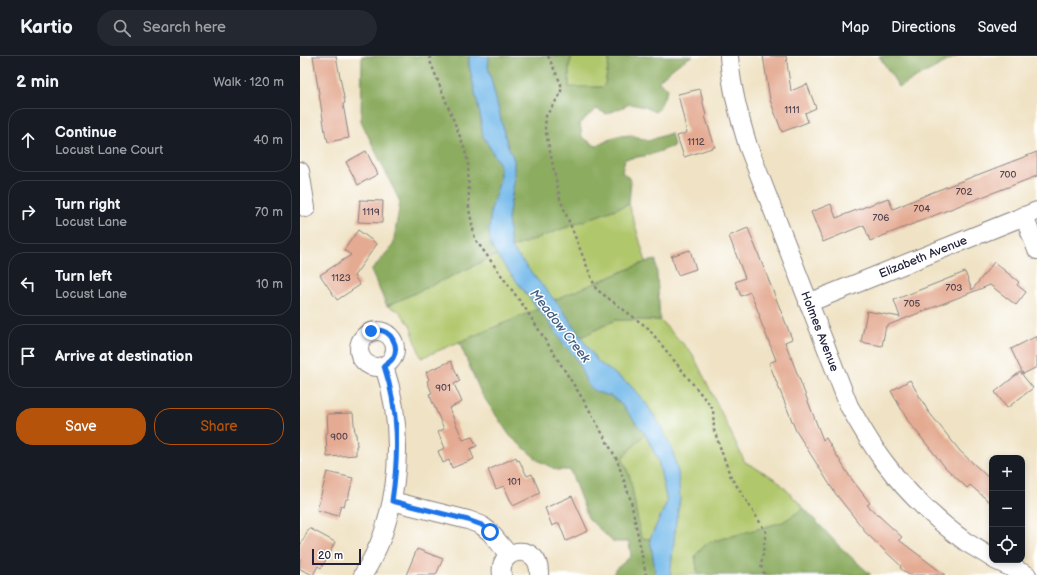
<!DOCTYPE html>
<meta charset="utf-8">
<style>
:root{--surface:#171b24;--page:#242831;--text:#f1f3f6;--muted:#9ea1a6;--line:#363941;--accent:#b45309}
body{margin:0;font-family:"Balsamiq Sans",sans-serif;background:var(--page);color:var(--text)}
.controls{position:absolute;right:12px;bottom:12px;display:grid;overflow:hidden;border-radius:8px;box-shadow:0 2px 6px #0003}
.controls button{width:36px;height:36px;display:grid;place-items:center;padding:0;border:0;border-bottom:1px solid var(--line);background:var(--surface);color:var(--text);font:20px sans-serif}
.scale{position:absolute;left:12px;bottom:10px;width:49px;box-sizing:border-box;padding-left:4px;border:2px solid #22223b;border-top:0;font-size:11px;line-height:14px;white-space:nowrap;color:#22223b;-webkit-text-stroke:3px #fff;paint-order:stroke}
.stop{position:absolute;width:12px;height:12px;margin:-9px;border:3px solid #1a73e8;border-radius:50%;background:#fff}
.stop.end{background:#1a73e8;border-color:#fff;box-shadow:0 1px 4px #0008}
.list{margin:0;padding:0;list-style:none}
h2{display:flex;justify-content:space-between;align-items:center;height:52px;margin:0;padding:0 16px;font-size:17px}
h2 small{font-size:13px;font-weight:400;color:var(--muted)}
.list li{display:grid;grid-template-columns:26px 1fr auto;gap:12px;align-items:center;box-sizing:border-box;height:64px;margin:0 8px 8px;padding:0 8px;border:1px solid var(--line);border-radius:16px}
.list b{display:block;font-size:15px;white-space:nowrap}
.list p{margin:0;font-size:13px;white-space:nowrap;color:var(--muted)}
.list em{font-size:13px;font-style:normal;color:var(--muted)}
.actions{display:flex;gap:8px;padding:12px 16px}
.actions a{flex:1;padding:9px 0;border:1px solid var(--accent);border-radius:16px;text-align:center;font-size:14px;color:var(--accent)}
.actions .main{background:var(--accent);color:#fff}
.icon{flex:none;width:22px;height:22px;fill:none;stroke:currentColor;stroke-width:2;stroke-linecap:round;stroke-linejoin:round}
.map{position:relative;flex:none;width:737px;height:519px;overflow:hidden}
header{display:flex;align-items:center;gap:24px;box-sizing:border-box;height:56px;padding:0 20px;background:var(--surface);border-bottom:1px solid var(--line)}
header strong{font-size:19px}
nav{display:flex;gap:22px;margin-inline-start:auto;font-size:14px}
.search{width:280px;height:36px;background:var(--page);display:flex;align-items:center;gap:10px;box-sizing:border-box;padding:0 14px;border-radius:22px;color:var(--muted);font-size:15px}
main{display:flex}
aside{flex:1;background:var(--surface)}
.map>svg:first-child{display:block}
.green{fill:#b1c76c;stroke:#6a7454}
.forest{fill:#8cac60;stroke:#57674e}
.water{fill:#73b9ea;stroke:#4a6e92}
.building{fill:#e4aa92}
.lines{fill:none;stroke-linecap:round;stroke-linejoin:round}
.minor-casing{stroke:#898280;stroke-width:20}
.path{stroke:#898280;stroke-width:2.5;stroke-dasharray:3 3;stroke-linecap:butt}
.minor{stroke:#fff;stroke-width:18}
.route{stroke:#1a73e8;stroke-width:5}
.labels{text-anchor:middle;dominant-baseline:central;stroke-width:3;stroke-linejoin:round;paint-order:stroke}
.number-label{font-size:10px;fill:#524451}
.street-label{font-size:12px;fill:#22223b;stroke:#fff}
.water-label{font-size:13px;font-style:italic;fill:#425e81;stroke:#fff}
</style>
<header>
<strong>Kartio</strong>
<div class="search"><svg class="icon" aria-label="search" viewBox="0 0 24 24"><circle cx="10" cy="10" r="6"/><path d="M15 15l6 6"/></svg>Search here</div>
<nav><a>Map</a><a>Directions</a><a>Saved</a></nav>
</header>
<main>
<aside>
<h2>2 min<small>Walk · 120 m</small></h2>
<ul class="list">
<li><svg class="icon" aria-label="ahead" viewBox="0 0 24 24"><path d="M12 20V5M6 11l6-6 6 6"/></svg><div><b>Continue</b><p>Locust Lane Court</p></div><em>40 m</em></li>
<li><svg class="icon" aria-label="right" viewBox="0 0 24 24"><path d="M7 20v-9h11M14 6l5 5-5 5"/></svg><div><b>Turn right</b><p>Locust Lane</p></div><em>70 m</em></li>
<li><svg class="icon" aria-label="left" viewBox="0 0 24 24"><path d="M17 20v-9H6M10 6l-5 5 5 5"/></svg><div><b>Turn left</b><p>Locust Lane</p></div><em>10 m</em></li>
<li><svg class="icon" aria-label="arrive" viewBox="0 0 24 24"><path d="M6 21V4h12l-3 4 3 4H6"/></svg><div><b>Arrive at destination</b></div></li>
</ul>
<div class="actions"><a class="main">Save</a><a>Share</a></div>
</aside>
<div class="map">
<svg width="737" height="519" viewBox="0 0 737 519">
<rect width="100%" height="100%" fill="#fff"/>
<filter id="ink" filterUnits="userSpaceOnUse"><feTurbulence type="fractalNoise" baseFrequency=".025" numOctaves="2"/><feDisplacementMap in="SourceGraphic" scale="8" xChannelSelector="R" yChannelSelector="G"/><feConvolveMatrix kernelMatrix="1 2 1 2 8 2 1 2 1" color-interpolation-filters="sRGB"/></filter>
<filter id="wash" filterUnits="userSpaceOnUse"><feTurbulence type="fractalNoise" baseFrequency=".012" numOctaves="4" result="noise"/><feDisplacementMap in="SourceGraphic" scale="16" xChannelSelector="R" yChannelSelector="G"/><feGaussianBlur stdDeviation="0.9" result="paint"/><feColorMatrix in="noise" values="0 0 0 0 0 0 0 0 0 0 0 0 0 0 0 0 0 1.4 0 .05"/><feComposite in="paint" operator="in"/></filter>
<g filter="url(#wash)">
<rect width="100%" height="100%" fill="#f0e3c5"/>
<!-- green -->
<g class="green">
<polygon points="272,0 308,0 309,6 305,28 302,31 269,32 269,10"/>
<polygon points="329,148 346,206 254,244 211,192"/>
<polygon points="197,199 238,253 121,302 110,269 99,255 87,250"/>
<polygon points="315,264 360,264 392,297 406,325 445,406 476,423 504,452 483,466 407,487 395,500 398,519 370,519 376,465 380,442 360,369 347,349 330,329 298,306 281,281"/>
<polygon points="345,378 358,404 367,446 350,483 341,482 330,421 322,402"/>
</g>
<!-- forest -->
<g class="forest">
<polygon points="62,0 169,0 169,9 180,59 183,80 200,109 200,124 191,154 191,189 197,199 87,250 71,215 93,189 100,146 61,65"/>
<path d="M 189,0 L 272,0 L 269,10 L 269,31 L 302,31 L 305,28 L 309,6 L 308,0 L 393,0 C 380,5 369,16 358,25 L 368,32 L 359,53 L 355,56 L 345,51 L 330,48 L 307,58 L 296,53 L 280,67 L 282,81 L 296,90 L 317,80 L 332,79 L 348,85 L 371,77 L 374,90 L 350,99 L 325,103 L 322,116 L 331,124 L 329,148 L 211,192 L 208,162 L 214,126 L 214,104 L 207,88 L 188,11 Z"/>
<polygon points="579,0 657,0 599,31"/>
<polygon points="356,204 360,264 315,264 281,281 262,253 254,244 346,206"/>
<polygon points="238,253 250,268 265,290 274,299 296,336 311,340 322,349 345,378 322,402 330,421 341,482 350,483 356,519 313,519 315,514 331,500 329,486 313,486 288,462 270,414 257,414 239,405 210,380 181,337 159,286"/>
<polygon points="504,452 539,490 571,519 398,519 395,500 407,487 483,466"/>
</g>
<!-- water -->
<polygon class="water" points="169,0 189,0 188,11 207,88 214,104 214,126 208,162 211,192 235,221 262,253 298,306 330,329 347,349 360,369 372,393 378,416 380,442 376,465 370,519 356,519 350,483 367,446 358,404 345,378 322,349 311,340 296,336 288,330 280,311 274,299 265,290 250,268 199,203 191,189 189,176 191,154 200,124 200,109 183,80 180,59 169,9"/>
<g id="blocks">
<!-- building -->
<g class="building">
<polygon points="13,0 36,0 45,47 43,48 49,82 28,86 27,82 26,82"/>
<polygon points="463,0 486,0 491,35 507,28 516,52 505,57 508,66 482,76 470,44"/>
<polygon points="400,33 406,60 405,60 415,91 384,101 377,80 387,77 378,38"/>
<polygon points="66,95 78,118 58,129 46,106"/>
<polygon points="737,96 737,120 653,152 570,185 564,169 523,186 511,156 531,148 536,162 588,142 593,153 633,136"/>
<polygon points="60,144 83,145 82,167 58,166"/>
<polygon points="448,172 492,283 485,286 523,384 526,382 550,421 570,447 567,449 602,481 599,484 645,519 609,519 600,512 601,510 564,475 565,475 535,437 496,375 469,307 476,304 459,261 460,260 450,236 441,240 435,226 445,222 429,180"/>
<polygon points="58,174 77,188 54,220 60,229 37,244 20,219 51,199 44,194"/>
<polygon points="390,194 396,213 378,219 371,200"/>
<polygon points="694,206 719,226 717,229 726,236 716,249 690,229 586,270 582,290 561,286 567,255 600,261 594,244 665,216 672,234"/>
<polygon points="737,280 737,311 723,318 711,293"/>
<polygon points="151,305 160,325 154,328 162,346 149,352 163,384 172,381 177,390 170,393 174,403 152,412 149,404 143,407 138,395 145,392 138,376 144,373 129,338 132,337 127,325 129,324 126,316"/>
<polygon points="720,316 733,332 707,352 695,336"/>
<polygon points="610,324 628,355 660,395 692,425 692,448 670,429 667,432 645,411 608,365 591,335"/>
<polygon points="53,357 55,378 56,378 57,390 56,390 56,399 27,401 26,377 28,377 27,358"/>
<polygon points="216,401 217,405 219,404 227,420 232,418 240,437 213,450 204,430 196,433 188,414"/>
<polygon points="27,416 53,422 48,443 46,443 44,450 41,449 38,460 17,454"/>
<polygon points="272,440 288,475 266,485 259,467 252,470 245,452"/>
<polygon points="9,472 35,486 31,494 32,494 21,512 18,510 13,519 0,513 0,490"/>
<polygon points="117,493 143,503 136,519 106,519"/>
</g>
</g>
</g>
<g filter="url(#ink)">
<use href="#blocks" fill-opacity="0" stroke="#898280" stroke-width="1"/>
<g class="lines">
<defs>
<g id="minor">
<path id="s1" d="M 429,0 C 431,31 439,60 448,90 L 549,350 C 560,369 571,389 585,407 C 607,437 636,464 666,486 C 674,491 683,496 692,502"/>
<polyline points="0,115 6,152"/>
<polyline points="724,160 737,194"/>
<path id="s2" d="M 508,247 L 737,155"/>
<circle cx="77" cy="293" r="18"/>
<polyline points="92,445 168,464 181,469 190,476 209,499"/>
<polyline points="695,504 727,519"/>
<path d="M 63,519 C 71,506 78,492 83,478 C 101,424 102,364 84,310"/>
<path d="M 202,519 C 197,490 241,486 239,519"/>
</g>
</defs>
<!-- minor casing -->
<use href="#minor" class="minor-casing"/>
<!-- path -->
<g class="path">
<polyline points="130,0 130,5 163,88 168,106 169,153 175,183 225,252 286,348 317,404 331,445 346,519"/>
<polyline points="248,0 261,28 261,37 246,60 245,72 260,143 296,233 348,272 413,353 414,374 430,419 466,476 461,510 465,519"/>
</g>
<!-- minor -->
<use href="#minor" class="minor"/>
</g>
</g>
<g class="lines" filter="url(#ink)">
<!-- route -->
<path class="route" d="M 71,275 C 73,275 75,274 77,274 C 91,274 100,290 93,302 C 91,305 87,308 84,310 C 99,355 99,398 92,445 L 168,464 L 182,469 L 190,476"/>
</g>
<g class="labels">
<!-- number labels -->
<g class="number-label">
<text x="492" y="54">1111</text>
<text x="396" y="86">1112</text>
<text x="708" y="119">700</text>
<text x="664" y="136">702</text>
<text x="622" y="153">704</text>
<text x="71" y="156">1119</text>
<text x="581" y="162">706</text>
<text x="41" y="222">1123</text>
<text x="654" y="232">703</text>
<text x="612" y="248">705</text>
<text x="143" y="332">901</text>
<text x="39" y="381">900</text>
<text x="214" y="426">101</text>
</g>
<!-- street labels -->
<g class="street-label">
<text stroke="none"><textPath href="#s2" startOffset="124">Elizabeth Avenue</textPath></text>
<text stroke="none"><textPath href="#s1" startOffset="291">Holmes Avenue</textPath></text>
</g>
<!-- water labels -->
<g class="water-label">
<text transform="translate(260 270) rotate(52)">Meadow Creek</text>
</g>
</g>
</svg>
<div class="controls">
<button>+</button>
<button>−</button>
<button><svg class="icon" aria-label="locate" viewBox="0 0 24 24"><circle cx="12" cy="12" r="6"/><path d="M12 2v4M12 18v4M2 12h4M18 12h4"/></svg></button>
</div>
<div class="scale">20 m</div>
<div class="stop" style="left:190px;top:476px"></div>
<div class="stop end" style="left:71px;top:275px"></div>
</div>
</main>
